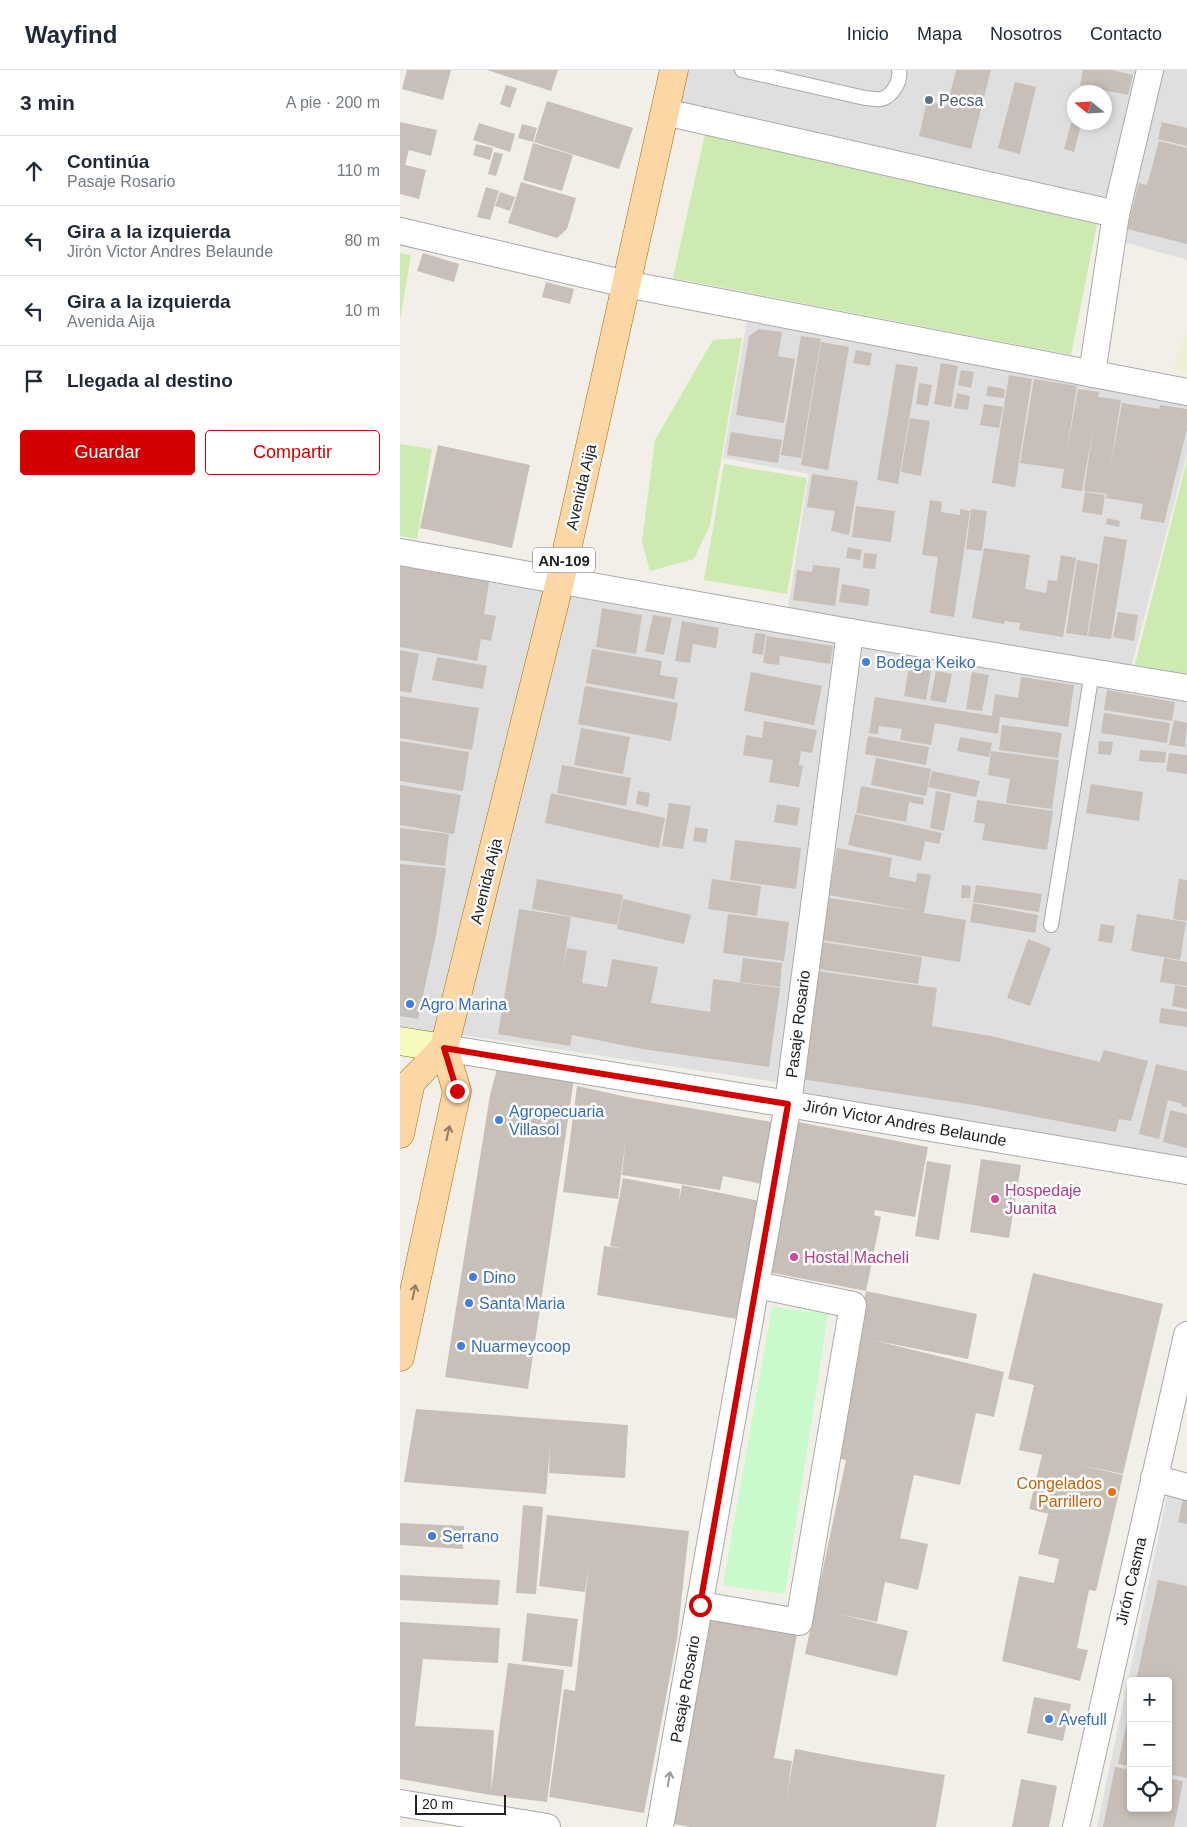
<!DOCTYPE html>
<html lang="es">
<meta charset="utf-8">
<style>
:root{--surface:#fff;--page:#f6f6f7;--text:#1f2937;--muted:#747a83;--line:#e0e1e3;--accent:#d40000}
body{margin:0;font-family:Arial,sans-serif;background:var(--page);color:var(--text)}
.controls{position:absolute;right:15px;bottom:15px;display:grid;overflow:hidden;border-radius:5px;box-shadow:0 2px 8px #0003}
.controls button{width:45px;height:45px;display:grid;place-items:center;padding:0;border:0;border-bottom:1px solid var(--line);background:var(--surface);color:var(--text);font:25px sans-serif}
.compass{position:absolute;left:667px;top:15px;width:45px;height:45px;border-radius:50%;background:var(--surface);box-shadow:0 2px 8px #0003;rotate:288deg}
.scale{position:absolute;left:15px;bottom:12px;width:91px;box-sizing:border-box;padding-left:5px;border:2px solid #222;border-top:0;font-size:14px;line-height:18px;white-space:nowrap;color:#222;-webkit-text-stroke:4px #fff;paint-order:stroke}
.stop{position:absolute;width:15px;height:15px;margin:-11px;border:4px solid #d40000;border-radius:50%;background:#fff}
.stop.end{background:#d40000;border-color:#fff;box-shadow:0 1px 5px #0008}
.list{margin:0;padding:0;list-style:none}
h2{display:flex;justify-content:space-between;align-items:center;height:65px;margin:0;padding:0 20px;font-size:21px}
h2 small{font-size:16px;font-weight:400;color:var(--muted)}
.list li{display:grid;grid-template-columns:32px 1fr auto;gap:15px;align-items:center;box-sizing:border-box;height:70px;padding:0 20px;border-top:1px solid var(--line)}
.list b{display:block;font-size:19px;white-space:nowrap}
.list p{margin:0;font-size:16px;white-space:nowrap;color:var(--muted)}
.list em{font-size:16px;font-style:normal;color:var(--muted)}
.actions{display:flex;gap:10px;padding:15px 20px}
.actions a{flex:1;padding:11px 0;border:1px solid var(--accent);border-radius:5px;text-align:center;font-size:18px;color:var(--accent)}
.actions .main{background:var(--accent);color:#fff}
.icon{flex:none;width:28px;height:28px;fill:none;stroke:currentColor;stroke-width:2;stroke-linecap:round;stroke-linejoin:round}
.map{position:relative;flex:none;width:787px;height:1757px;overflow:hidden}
header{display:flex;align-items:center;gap:30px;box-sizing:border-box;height:70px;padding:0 25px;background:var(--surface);border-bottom:1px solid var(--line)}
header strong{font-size:24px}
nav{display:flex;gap:28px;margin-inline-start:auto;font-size:18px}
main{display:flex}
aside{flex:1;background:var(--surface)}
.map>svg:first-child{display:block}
.residential{fill:#e0dfdf;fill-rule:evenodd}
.farmland{fill:#eef0d5}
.grass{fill:#cdebb0}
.park{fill:#c8facc}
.building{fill:#c7bfb8}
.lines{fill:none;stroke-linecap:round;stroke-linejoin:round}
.service-casing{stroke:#a9a9a9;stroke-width:16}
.minor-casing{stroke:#a9a9a9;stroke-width:28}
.secondary-casing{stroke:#707d05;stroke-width:29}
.primary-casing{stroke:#a06b00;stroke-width:29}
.service{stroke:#fff;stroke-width:14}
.minor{stroke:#fff;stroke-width:26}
.secondary{stroke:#f7fabf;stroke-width:28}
.primary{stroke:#fcd6a4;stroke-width:28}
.oneway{stroke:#8f7c63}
.oneway2{stroke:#9c9c9c}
.route{stroke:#d40000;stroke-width:6}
.service-dot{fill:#5c6f8a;stroke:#fff;stroke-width:2}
.shop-dot{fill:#3f7fe0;stroke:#fff;stroke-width:2}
.hotel-dot{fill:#d1479c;stroke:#fff;stroke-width:2}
.food-dot{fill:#e8710a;stroke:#fff;stroke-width:2}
.labels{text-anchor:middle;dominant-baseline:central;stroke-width:5;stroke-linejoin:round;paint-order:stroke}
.shield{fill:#fff;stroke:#646464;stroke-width:1}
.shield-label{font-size:15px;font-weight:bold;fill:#222}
.service-label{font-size:16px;fill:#4e5e75;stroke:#fff;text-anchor:start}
.street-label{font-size:16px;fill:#222;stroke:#fff}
.shop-label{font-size:16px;fill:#366cbe;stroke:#fff;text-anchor:start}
.hotel-label{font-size:16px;fill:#b23c85;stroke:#fff;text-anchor:start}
.food-label{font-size:16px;fill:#c56008;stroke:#fff;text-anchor:end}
</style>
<header>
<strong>Wayfind</strong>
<nav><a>Inicio</a><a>Mapa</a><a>Nosotros</a><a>Contacto</a></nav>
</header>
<main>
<aside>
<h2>3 min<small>A pie · 200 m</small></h2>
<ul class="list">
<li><svg class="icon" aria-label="ahead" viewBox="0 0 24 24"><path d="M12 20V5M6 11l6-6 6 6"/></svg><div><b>Continúa</b><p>Pasaje Rosario</p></div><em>110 m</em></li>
<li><svg class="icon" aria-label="left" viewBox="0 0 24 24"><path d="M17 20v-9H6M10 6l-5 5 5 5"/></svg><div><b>Gira a la izquierda</b><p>Jirón Victor Andres Belaunde</p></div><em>80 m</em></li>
<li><svg class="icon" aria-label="left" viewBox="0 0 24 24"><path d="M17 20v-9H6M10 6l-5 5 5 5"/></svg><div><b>Gira a la izquierda</b><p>Avenida Aija</p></div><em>10 m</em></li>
<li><svg class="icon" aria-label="arrive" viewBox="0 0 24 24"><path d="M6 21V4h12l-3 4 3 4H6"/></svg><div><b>Llegada al destino</b></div></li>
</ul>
<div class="actions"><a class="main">Guardar</a><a>Compartir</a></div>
</aside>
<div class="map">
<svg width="787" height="1757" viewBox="0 0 787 1757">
<rect width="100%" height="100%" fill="#f2efe9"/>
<!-- residential -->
<g class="residential">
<path d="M 282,0 L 787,0 L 787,190 L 717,170 L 721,141 L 274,36 ZM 674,22 L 704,22 L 704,52 L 674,52 Z"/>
<polygon points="348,244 787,328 787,384 730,602 387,544 409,404 323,388"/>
<polygon points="0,490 152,517 39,963 0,956"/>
<polygon points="166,521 442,567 382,1013 56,964"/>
<polygon points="455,569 787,624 787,1091 395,1021"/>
<path d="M 768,1421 L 787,1426 L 787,1757 L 697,1757 ZM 731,1611 L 768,1611 L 768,1738 L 731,1738 Z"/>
</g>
<!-- farmland -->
<polygon class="farmland" points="787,265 787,303 773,299"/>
<!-- grass -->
<g class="grass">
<polygon points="305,64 697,154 671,285 273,208"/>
<polygon points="0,183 11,185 0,250"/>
<polygon points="342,268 310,455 294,489 250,501 242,472 255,370 313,270"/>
<polygon points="0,374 32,379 17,469 0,466"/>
<polygon points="787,390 787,610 733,602"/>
<polygon points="324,394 407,408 387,524 304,510"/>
</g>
<!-- park -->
<polygon class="park" points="372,1237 428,1244 385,1524 323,1515"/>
<!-- building -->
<g class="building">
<polygon points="7,0 51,0 43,30 2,19"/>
<polygon points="87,0 158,0 151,21"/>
<polygon points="556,0 591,0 571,79 519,66 527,31 547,36"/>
<polygon points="683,0 712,0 733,5 728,25 680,15"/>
<polygon points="615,12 636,17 620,84 598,78"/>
<polygon points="106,15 117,18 110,38 100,34"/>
<polygon points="147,31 233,58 219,99 134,72"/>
<polygon points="0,52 37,60 31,86 9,80 5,95 26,100 19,129 0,124"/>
<polygon points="762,52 787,58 787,76 758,69"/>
<polygon points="79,53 115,64 110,82 73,70"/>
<polygon points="671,53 681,55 674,82 664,79"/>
<polygon points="122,54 137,58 133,72 118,68"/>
<polygon points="759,71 787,78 787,174 727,159 739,113 747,115"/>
<polygon points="133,73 173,85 162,121 123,110"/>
<polygon points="76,74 93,78 90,90 73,85"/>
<polygon points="94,82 103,84 96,106 88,104"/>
<polygon points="121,112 176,128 167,159 157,168 108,153"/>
<polygon points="86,117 99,121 90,150 77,147"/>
<polygon points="100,122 115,127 110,141 95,136"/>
<polygon points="23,183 59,194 54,212 17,201"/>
<polygon points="146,212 174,219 170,234 142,227"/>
<polygon points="359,259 382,262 378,286 395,289 384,353 336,345 349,266"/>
<polygon points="401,266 421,269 401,388 381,385"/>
<polygon points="421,272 449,277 428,400 401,395"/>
<polygon points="456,280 472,283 470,296 453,293"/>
<polygon points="541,293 558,296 551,337 534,334"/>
<polygon points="496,294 518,297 498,414 477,410"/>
<polygon points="561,300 574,302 571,318 558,315"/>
<polygon points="609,305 632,309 615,417 592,413"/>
<polygon points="634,309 677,316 665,392 678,319 699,322 698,327 721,330 709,405 722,333 759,339 760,335 787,339 787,359 764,453 740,449 743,434 706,428 707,424 684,421 693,359 682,421 661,418 664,399 620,393"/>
<polygon points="519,313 532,315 528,336 516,334"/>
<polygon points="588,316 605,319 604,328 586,326"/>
<polygon points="557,323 570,326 568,340 554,338"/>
<polygon points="584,334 603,337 599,358 580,355"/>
<polygon points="510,348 530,351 521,406 501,402"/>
<polygon points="331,362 382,370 378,393 327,385"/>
<polygon points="38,375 130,395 112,478 20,458"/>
<polygon points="412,404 458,411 449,465 431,461 435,441 407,437"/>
<polygon points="685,422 705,425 702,445 682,442"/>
<polygon points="530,430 542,432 541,442 560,445 560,439 570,441 554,547 530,543 538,487 522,485"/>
<polygon points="456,436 495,441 491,472 452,467"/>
<polygon points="571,439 587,441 582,481 566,479"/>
<polygon points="707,448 720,451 719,457 706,454"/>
<polygon points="704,466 727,470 711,569 688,566"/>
<polygon points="448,477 462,480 460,490 446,488"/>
<polygon points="584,478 630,485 625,519 646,523 648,510 657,511 661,485 676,488 663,567 619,560 620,553 605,551 604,554 572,548"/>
<polygon points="464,483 477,484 475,499 463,498"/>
<polygon points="677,490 698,494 687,566 666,563"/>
<polygon points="413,495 440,498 435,536 393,530 397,500 412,502"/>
<polygon points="0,496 89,512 84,544 96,546 91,571 81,569 77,591 0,577"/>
<polygon points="442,514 470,519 468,536 439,532"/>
<polygon points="202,538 242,545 236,584 196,577"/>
<polygon points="718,542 738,545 734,571 713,567"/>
<polygon points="253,545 272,548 264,585 245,581"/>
<polygon points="282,551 319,558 316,578 293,574 290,593 275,591"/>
<polygon points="355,563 366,564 363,585 352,583"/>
<polygon points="367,566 433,576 430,594 380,586 379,595 363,593"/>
<polygon points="192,579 262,591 260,605 278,608 274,629 186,613"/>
<polygon points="0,580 19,584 11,623 0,621"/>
<polygon points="37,587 87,596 83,619 32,610"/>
<polygon points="510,591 532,595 526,630 504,626"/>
<polygon points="536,601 552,604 546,633 530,630"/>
<polygon points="351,602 422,616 414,655 344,641"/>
<polygon points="572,602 589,605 582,641 566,639"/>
<polygon points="621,607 674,615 668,657 600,647 598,664 535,653 531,675 500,670 502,659 479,656 478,664 469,663 475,627 592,646 595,624 618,628"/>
<polygon points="185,616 278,633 271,671 178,654"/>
<polygon points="707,620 775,632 772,651 704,640"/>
<polygon points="0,626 79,638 72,680 0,668"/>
<polygon points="704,643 770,653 767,673 701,663"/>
<polygon points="774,650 787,653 785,677 769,675"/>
<polygon points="364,651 417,660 412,683 401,681 399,695 403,696 399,717 369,712 373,690 343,685 346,665 362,668"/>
<polygon points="602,655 662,663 658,688 599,680"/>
<polygon points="181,658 230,667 223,704 174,695"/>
<polygon points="468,666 529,677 526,695 465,684"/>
<polygon points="560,667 592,673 589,687 557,681"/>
<polygon points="0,671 69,682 63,721 0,711"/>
<polygon points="699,671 713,672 711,685 698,684"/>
<polygon points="740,680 766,682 765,693 739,691"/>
<polygon points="591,681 659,690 652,739 606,733 610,709 588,705"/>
<polygon points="769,683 787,685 787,704 766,701"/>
<polygon points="476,688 531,699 526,726 471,715"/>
<polygon points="162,695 231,708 226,736 157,723"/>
<polygon points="532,701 580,711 576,727 528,717"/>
<polygon points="691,714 743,722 739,751 686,743"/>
<polygon points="0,715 61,725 54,764 0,755"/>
<polygon points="461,716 524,728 523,735 509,732 506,752 456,743"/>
<polygon points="238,721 250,723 248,737 236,734"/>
<polygon points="536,721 551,724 544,761 530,758"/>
<polygon points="151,723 265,748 259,778 145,753"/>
<polygon points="577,730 653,741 647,780 582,770 585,754 574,752"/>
<polygon points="269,733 291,736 283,779 262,776"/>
<polygon points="377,734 400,738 397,756 374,752"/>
<polygon points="455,744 542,763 539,774 525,771 521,791 448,775"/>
<polygon points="295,757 308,759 306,773 293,771"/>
<polygon points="0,758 49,764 45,796 0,790"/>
<polygon points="335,770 401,778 396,819 330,810"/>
<polygon points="437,778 492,788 489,807 516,812 517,803 531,805 524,843 566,850 560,892 422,870 429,828 517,841 429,825"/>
<polygon points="0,794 46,798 36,865 18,949 0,946"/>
<polygon points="137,809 223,825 217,855 132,839"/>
<polygon points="312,809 361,816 357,846 308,839"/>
<polygon points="779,809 787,810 787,851 773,849"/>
<polygon points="562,815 571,816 570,828 561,828"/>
<polygon points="576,815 642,824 639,842 573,832"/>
<polygon points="223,829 291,845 284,874 217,859"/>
<polygon points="573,833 638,845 635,863 570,852"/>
<polygon points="119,839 171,847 163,897 167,878 187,881 182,913 207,917 212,889 258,897 251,933 310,942 313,909 380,918 369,997 242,979 172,965 170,976 98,964"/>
<polygon points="328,844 389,852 384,891 323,883"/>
<polygon points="737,844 786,852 780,890 731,881"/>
<polygon points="701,854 715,856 712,873 698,871"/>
<polygon points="628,869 651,878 630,936 607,928"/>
<polygon points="422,872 522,887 518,914 418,899"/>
<polygon points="343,888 382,893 380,917 340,912"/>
<polygon points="764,888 787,892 787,916 760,912"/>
<polygon points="417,901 537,918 532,956 591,966 700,992 704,980 748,991 731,1051 719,1049 716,1062 574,1035 401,1009"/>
<polygon points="775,915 787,917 787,939 772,936"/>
<polygon points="761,938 787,942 787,957 759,953"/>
<polygon points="756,994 787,1001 787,1037 781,1036 782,1034 768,1030 759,1069 739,1064"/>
<polygon points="98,995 174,1009 128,1319 45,1307 90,1025"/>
<polygon points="177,1016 232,1028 372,1052 362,1114 323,1106 320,1120 222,1105 226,1067 218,1129 163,1122"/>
<polygon points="770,1040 787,1044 787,1078 763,1072"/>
<polygon points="398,1052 528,1077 515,1147 475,1140 474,1145 481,1147 466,1221 577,1244 568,1289 472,1270 604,1302 594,1347 576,1343 560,1415 514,1405 500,1468 528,1474 518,1520 485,1512 477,1552 439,1544 508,1561 497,1606 405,1584 446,1390 436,1388 457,1266 466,1221 368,1202"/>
<polygon points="581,1089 621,1095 609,1168 570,1162"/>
<polygon points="527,1091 551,1095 539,1170 515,1166"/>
<polygon points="223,1108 280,1119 279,1132 282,1115 359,1131 337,1249 197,1225 204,1176 225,1179 210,1176"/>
<polygon points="633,1203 763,1234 723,1404 676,1394 723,1405 696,1521 689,1520 677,1578 688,1580 680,1611 602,1591 619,1506 654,1513 659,1489 638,1484 648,1444 669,1449 629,1439 642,1385 619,1380 634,1315 608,1309"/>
<polygon points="16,1339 228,1355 225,1408 149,1403 150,1376 146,1424 4,1412"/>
<polygon points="785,1420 787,1421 787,1454 778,1452"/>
<polygon points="123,1435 143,1437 136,1524 116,1523"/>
<polygon points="147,1445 289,1461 277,1569 244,1743 149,1727 164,1619 175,1621 189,1492 185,1522 139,1516"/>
<polygon points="0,1453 64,1456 63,1479 0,1475"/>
<polygon points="0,1505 100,1510 98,1535 0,1530"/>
<polygon points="758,1510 787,1516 787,1708 768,1704 768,1611 736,1611"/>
<polygon points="127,1543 178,1549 172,1597 122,1591"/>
<polygon points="304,1547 397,1564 374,1688 392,1691 386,1732 395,1679 458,1691 545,1705 536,1757 290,1757 268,1753"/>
<polygon points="0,1552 100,1558 98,1593 23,1589 15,1656 94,1660 91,1721 108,1593 164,1600 147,1732 91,1725 0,1709"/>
<polygon points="634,1627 671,1634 663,1671 627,1663"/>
<polygon points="730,1638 731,1638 731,1696 718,1694"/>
<polygon points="715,1697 731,1700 731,1738 768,1738 768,1708 783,1711 774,1757 703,1757"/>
<polygon points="621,1709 657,1716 649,1757 612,1757"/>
</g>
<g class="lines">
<defs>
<g id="service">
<path d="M 342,0 L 465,28 C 470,28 477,30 481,29 C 493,26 501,11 499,0"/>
<polyline points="651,855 692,602"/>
</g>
<g id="minor">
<polyline points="265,42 716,144 692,304"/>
<polyline points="716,144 750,0"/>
<polyline points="0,161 226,214 787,322"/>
<polyline points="0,482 450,562 787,618"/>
<polyline points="44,978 388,1034 787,1101"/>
<polyline points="754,1408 787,1417"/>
<polyline points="301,1535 399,1552 453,1235 357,1215"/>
<polyline points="0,1733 147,1757"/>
<polyline points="260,1757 388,1034 450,562"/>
<polyline points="676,1757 787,1265"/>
</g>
<polyline id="secondary" points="0,971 44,978"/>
<g id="primary">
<polyline points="0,1064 11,1012 44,978"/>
<polyline points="0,1287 57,1021 44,978 160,511 274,0"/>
</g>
</defs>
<!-- service casing -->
<use href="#service" class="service-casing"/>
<!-- minor casing -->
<use href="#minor" class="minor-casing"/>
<!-- secondary casing -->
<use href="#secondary" class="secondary-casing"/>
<!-- primary casing -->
<use href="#primary" class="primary-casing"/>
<!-- service -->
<use href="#service" class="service"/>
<!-- minor -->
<use href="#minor" class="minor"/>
<!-- secondary -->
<use href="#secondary" class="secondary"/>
<!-- primary -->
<use href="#primary" class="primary"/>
</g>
<!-- one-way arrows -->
<defs><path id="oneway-shaft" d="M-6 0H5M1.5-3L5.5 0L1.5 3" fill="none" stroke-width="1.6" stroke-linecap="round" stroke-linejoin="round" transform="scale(1.25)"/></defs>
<g class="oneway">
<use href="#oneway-shaft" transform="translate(48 1063) rotate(-78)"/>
<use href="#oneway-shaft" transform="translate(14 1222) rotate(-78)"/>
</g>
<use class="oneway2" href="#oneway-shaft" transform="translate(269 1709) rotate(-80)"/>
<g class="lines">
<!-- route -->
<polyline class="route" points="57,1021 44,978 388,1034 300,1535"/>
</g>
<!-- markers -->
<circle class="service-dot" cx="529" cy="30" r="5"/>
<g class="shop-dot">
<circle cx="466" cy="592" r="5"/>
<circle cx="10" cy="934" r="5"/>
<circle cx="99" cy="1050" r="5"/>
<circle cx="73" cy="1207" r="5"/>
<circle cx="69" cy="1233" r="5"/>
<circle cx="61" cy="1276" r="5"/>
<circle cx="32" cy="1466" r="5"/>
<circle cx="649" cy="1649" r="5"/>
</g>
<g class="hotel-dot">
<circle cx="595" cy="1129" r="5"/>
<circle cx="394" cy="1187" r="5"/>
</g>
<circle class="food-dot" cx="712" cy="1422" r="5"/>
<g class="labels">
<!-- shield labels -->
<rect class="shield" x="133" y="477.5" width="62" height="25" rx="4"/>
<g class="shield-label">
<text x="164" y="490">AN-109</text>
</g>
<!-- service labels -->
<g class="service-label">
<text x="539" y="30">Pecsa</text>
</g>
<!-- street labels -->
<g class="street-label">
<text transform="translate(181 417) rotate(-77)">Avenida Aija</text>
<text transform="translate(86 811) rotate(-76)">Avenida Aija</text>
<text transform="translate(398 954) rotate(-83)">Pasaje Rosario</text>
<text transform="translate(505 1053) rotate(10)">Jirón Victor Andres Belaunde</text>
<text transform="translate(731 1511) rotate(-77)">Jirón Casma</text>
<text transform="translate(285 1619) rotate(-80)">Pasaje Rosario</text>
</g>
<!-- shop labels -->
<g class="shop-label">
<text x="476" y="592">Bodega Keiko</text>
<text x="20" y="934">Agro Marina</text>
<text x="109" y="1041">Agropecuaria<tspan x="109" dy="18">Villasol</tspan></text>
<text x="83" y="1207">Dino</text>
<text x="79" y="1233">Santa Maria</text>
<text x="71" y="1276">Nuarmeycoop</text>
<text x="42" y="1466">Serrano</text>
<text x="659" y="1649">Avefull</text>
</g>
<!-- hotel labels -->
<g class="hotel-label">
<text x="605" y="1120">Hospedaje<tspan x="605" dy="18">Juanita</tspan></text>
<text x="404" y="1187">Hostal Macheli</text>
</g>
<!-- food labels -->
<g class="food-label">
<text x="702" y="1413">Congelados<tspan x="702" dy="18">Parrillero</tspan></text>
</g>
</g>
</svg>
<div class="controls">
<button>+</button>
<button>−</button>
<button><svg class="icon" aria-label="locate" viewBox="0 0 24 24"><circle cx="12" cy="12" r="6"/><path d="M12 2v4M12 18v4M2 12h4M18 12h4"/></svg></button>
</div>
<svg class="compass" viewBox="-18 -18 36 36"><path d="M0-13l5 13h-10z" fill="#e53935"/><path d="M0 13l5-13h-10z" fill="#747a83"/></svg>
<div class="scale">20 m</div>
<div class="stop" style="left:300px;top:1535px"></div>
<div class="stop end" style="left:57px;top:1021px"></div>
</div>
</main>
